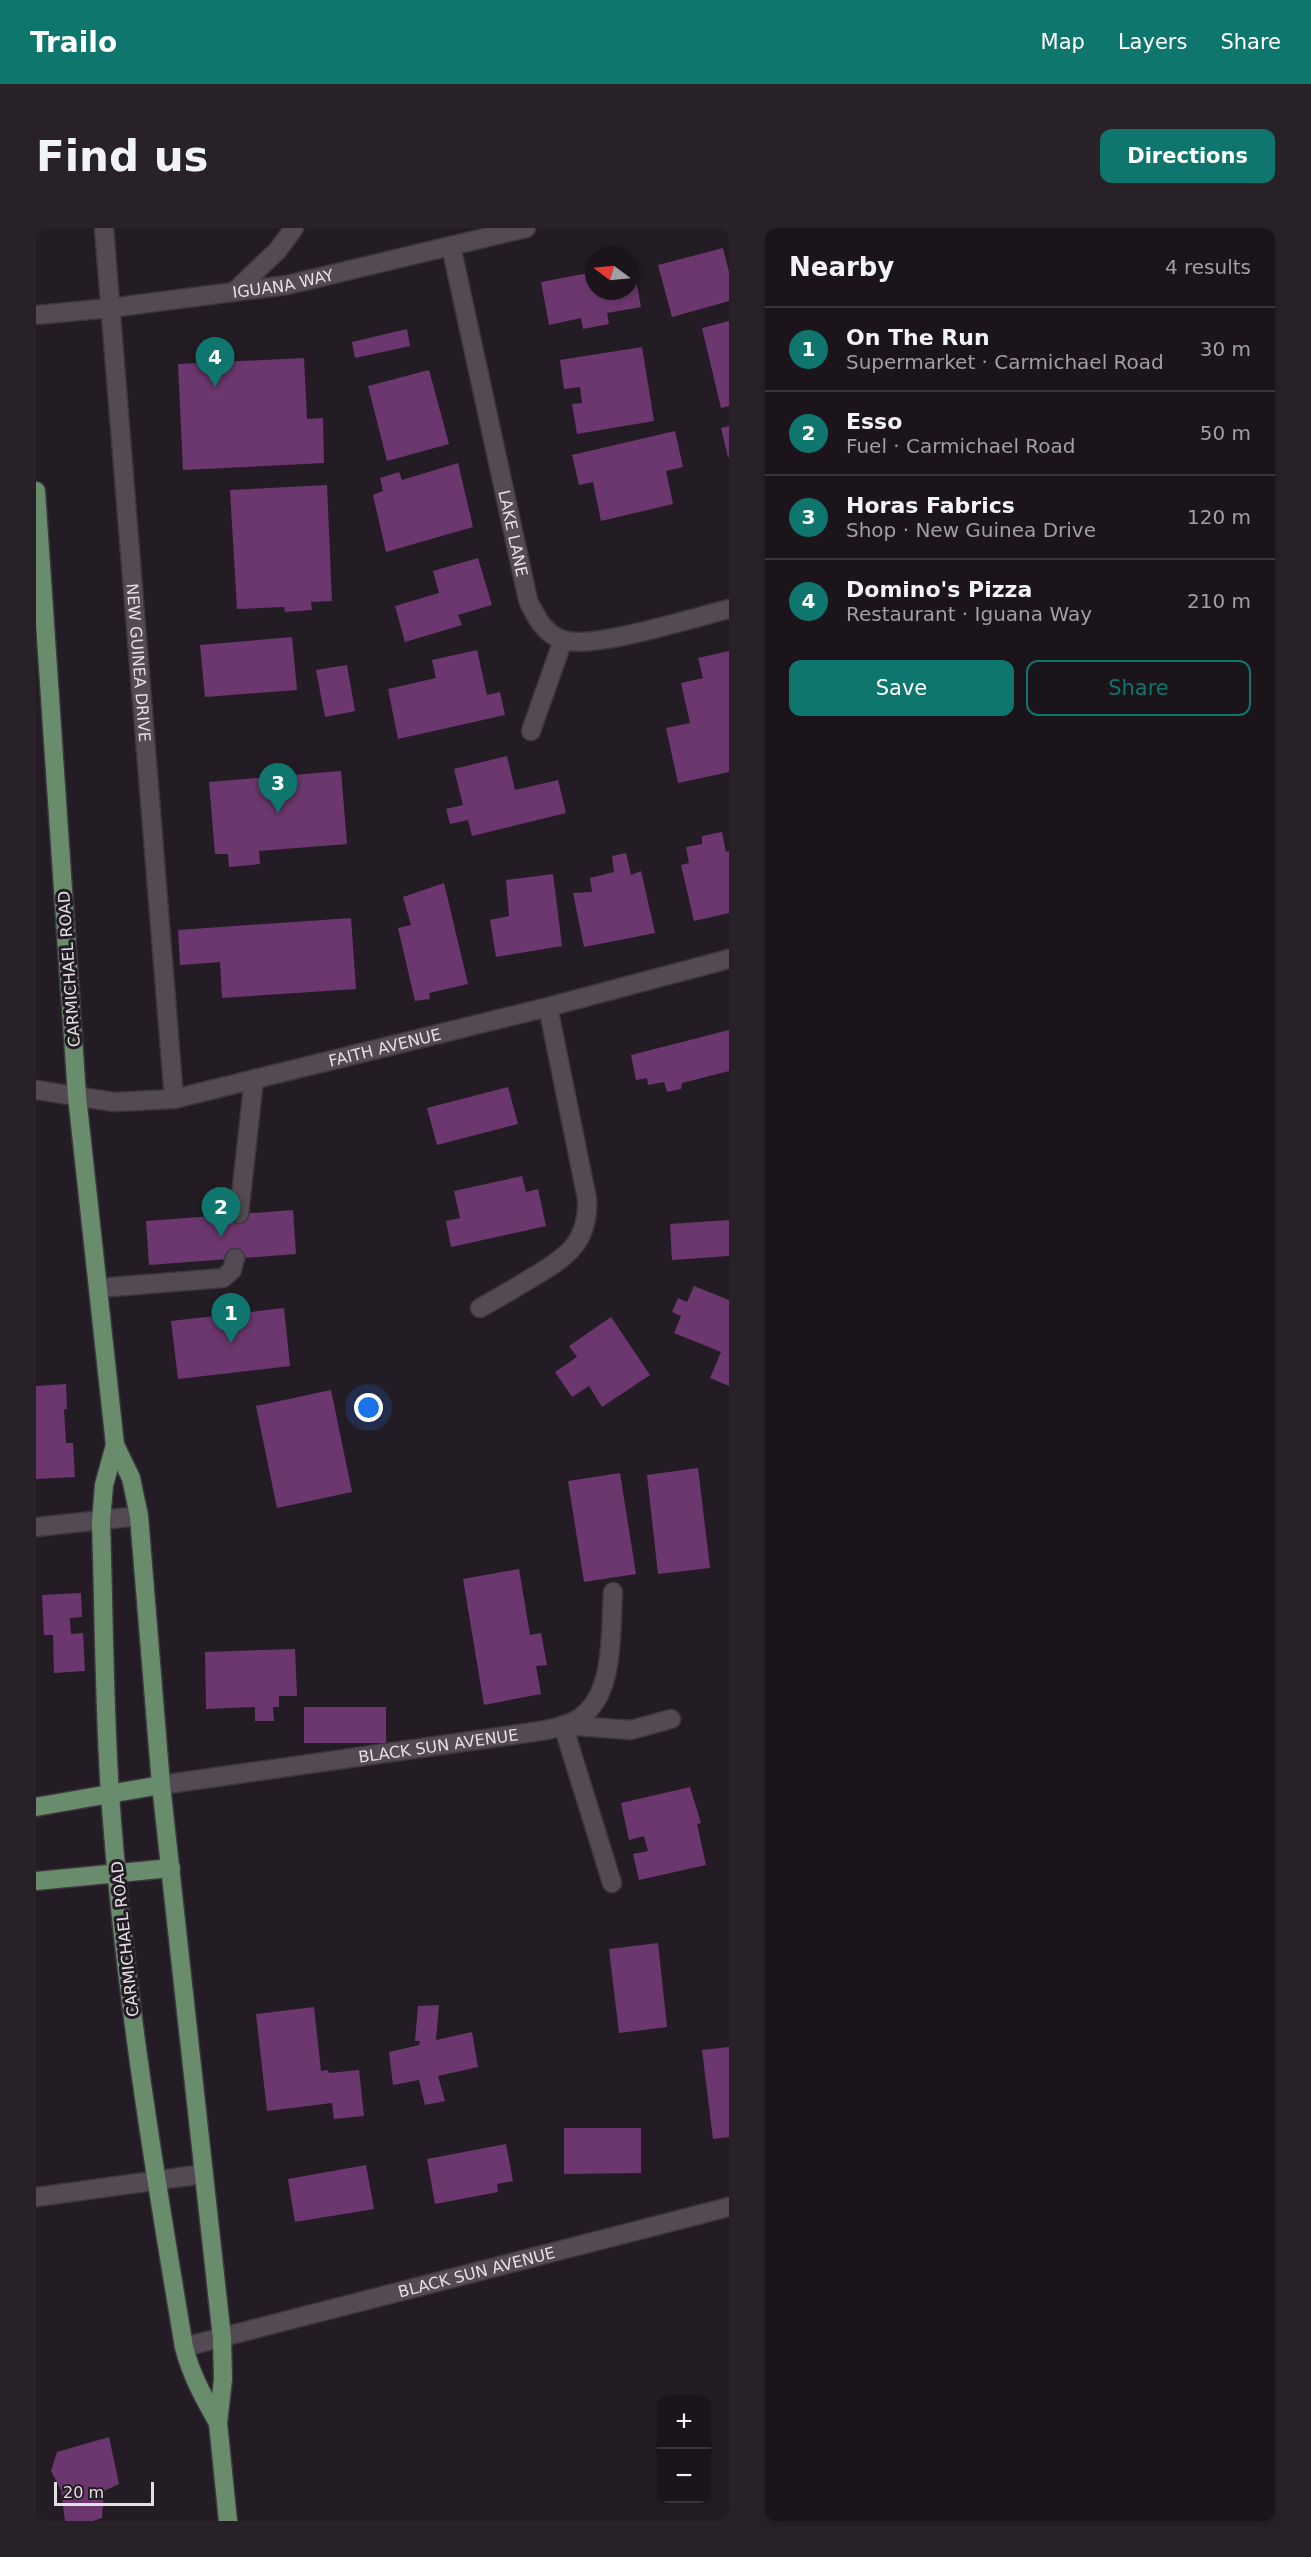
<!DOCTYPE html>
<meta charset="utf-8">
<style>
:root{--surface:#1b151b;--page:#282228;--text:#f1f3f6;--muted:#a09fa3;--line:#39343a;--accent:#0f766e}
body{margin:0;font-family:"DejaVu Sans",sans-serif;background:var(--page);color:var(--text)}
.controls{position:absolute;right:18px;bottom:18px;display:grid;overflow:hidden;border-radius:12px;box-shadow:0 3px 9px #0003}
.controls button{width:54px;height:54px;display:grid;place-items:center;padding:0;border:0;border-bottom:2px solid var(--line);background:var(--surface);color:var(--text);font:30px sans-serif}
.compass{position:absolute;left:549px;top:18px;width:54px;height:54px;border-radius:50%;background:var(--surface);box-shadow:0 3px 9px #0003;rotate:286deg}
.scale{position:absolute;left:18px;bottom:15px;width:100px;box-sizing:border-box;padding-left:6px;border:3px solid #e4dfe4;border-top:0;font-size:16px;line-height:21px;white-space:nowrap;color:#e4dfe4;-webkit-text-stroke:4px #241c24;paint-order:stroke}
.you{position:absolute;left:333px;top:1180px;width:21px;height:21px;margin:-15px;border:4px solid #fff;border-radius:50%;background:#1a73e8;box-shadow:0 0 0 9px #1a73e833}
.badge{display:grid;place-items:center;width:39px;height:39px;border-radius:50%;background:var(--accent);color:#fff;font-size:20px;font-weight:700}
.pin{position:absolute;translate:-50% -50px;filter:drop-shadow(0 2px 3px #0008)}
.pin::after{content:'';position:absolute;top:32px;width:21px;height:18px;background:inherit;clip-path:polygon(0 0,100% 0,50% 100%)}
.list{margin:0;padding:0;list-style:none}
h2{display:flex;justify-content:space-between;align-items:center;height:78px;margin:0;padding:0 24px;font-size:26px}
h2 small{font-size:20px;font-weight:400;color:var(--muted)}
.list li{display:grid;grid-template-columns:39px 1fr auto;gap:18px;align-items:center;box-sizing:border-box;height:84px;padding:0 24px;border-top:2px solid var(--line)}
.list b{display:block;font-size:22px;white-space:nowrap}
.list p{margin:0;font-size:20px;white-space:nowrap;color:var(--muted)}
.list em{font-size:20px;font-style:normal;color:var(--muted)}
.actions{display:flex;gap:12px;padding:18px 24px}
.actions a{flex:1;padding:14px 0;border:2px solid var(--accent);border-radius:12px;text-align:center;font-size:21px;color:var(--accent)}
.actions .main{background:var(--accent);color:#fff}
.map{position:relative;flex:none;width:693px;height:2293px;overflow:hidden;border-radius:12px}
header{display:flex;align-items:center;gap:36px;box-sizing:border-box;height:84px;padding:0 30px;background:var(--accent);color:#fff}
header strong{font-size:28px}
nav{display:flex;gap:33px;margin-inline-start:auto;font-size:21px}
.intro{display:flex;align-items:center;justify-content:space-between;box-sizing:border-box;height:144px;padding:0 36px}
h1{margin:0;font-size:42px}
.button{padding:15px 27px;border-radius:12px;background:var(--accent);color:#fff;font-size:21px;font-weight:700}
main{display:flex;gap:36px;padding:0 36px}
aside{flex:1;background:var(--surface);border-radius:12px;box-shadow:0 3px 9px #0003}
.map>svg:first-child{display:block}
.building{fill:#6c376e}
.lines{fill:none;stroke-linecap:round;stroke-linejoin:round}
.lane-casing{stroke:#3c363d;stroke-width:21}
.street-casing{stroke:#3c363d;stroke-width:21}
.secondary-casing{stroke:#3c363d;stroke-width:21}
.primary-casing{stroke:#3c363d;stroke-width:21}
.lane{stroke:#544a54;stroke-width:18}
.street{stroke:#544a54;stroke-width:18}
.secondary{stroke:#544a54;stroke-width:18}
.primary{stroke:#698d6c;stroke-width:18}
.labels{text-anchor:middle;dominant-baseline:central;stroke-width:6;stroke-linejoin:round;paint-order:stroke}
.street-label{font-size:16px;fill:#e4dfe4;stroke:#241c24}
</style>
<header>
<strong>Trailo</strong>
<nav><a>Map</a><a>Layers</a><a>Share</a></nav>
</header>
<div class="intro"><h1>Find us</h1><a class="button">Directions</a></div>
<main>
<div class="map">
<svg width="693" height="2293" viewBox="0 0 693 2293">
<rect width="100%" height="100%" fill="#241c24"/>
<!-- building -->
<g class="building">
<polygon points="687,20 693,44 693,73 636,89 622,37"/>
<polygon points="597,36 605,79 571,85 573,96 547,101 545,90 513,97 505,54 558,44 558,63 594,63 594,37"/>
<polygon points="693,93 693,178 685,180 666,100"/>
<polygon points="371,101 374,118 319,130 316,114"/>
<polygon points="606,119 618,193 541,206 536,176 546,175 544,159 528,161 524,132"/>
<polygon points="268,130 271,191 287,190 288,235 147,242 142,136"/>
<polygon points="393,142 413,216 351,233 332,158"/>
<polygon points="693,198 693,229 692,229 685,200"/>
<polygon points="639,203 647,239 630,243 637,276 565,293 557,254 543,257 536,227"/>
<polygon points="422,235 437,299 350,324 337,267 347,263 344,250 363,244 366,252"/>
<polygon points="291,257 296,373 275,374 276,382 249,384 248,379 201,381 194,262"/>
<polygon points="442,330 456,377 422,387 426,397 369,414 359,378 403,365 397,343"/>
<polygon points="256,409 261,462 169,469 164,417"/>
<polygon points="441,422 451,467 464,464 469,487 362,511 352,461 400,450 396,432"/>
<polygon points="693,423 693,544 642,555 630,500 654,495 645,455 667,450 662,430"/>
<polygon points="311,437 319,483 289,489 280,442"/>
<polygon points="471,528 479,562 522,552 530,585 436,608 432,592 414,596 410,581 427,577 418,541"/>
<polygon points="305,543 311,616 223,623 224,636 193,639 192,626 179,626 173,554"/>
<polygon points="686,604 690,624 693,623 693,685 658,693 645,637 653,635 650,619 666,616 666,608"/>
<polygon points="590,625 595,647 605,643 619,705 548,719 537,665 556,664 554,650 578,644 576,628"/>
<polygon points="517,646 526,718 460,729 454,692 473,688 470,652"/>
<polygon points="408,655 432,756 393,765 394,771 379,773 362,700 375,697 367,669"/>
<polygon points="315,690 320,761 186,770 184,734 144,737 142,702"/>
<polygon points="693,802 693,843 646,855 645,861 631,864 628,854 612,857 611,850 600,852 595,827"/>
<polygon points="472,859 482,896 401,917 391,880"/>
<polygon points="486,948 490,964 502,961 510,998 415,1019 410,993 424,990 418,963"/>
<polygon points="257,982 260,1026 113,1037 110,993"/>
<polygon points="693,992 693,1028 636,1032 634,996"/>
<polygon points="658,1058 693,1072 693,1158 674,1150 685,1124 638,1105 645,1088 636,1084 642,1070 651,1074"/>
<polygon points="248,1080 254,1138 142,1151 135,1093"/>
<polygon points="575,1089 614,1147 566,1179 553,1158 536,1169 519,1144 541,1129 533,1118"/>
<polygon points="30,1156 31,1181 28,1181 30,1215 37,1215 39,1249 0,1251 0,1158"/>
<polygon points="295,1162 316,1264 241,1280 220,1178"/>
<polygon points="662,1240 674,1340 622,1346 611,1247"/>
<polygon points="584,1245 600,1346 548,1354 532,1253"/>
<polygon points="483,1341 494,1407 505,1405 511,1437 500,1438 505,1466 448,1477 427,1351"/>
<polygon points="45,1365 46,1389 34,1390 35,1406 47,1405 49,1443 18,1445 17,1407 8,1407 6,1367"/>
<polygon points="259,1421 261,1468 243,1468 243,1479 237,1479 238,1493 219,1493 219,1479 170,1481 169,1424"/>
<rect x="268" y="1479" width="82" height="36"/>
<polygon points="654,1559 665,1595 661,1596 670,1637 603,1652 597,1626 612,1623 608,1608 593,1612 585,1575"/>
<polygon points="622,1715 631,1799 583,1805 573,1721"/>
<polygon points="403,1777 400,1812 436,1804 442,1839 402,1848 409,1873 389,1877 383,1852 357,1857 353,1824 383,1817 384,1813 379,1813 382,1778"/>
<polygon points="278,1779 285,1843 292,1842 293,1845 323,1842 328,1888 298,1891 296,1875 231,1883 220,1786"/>
<polygon points="693,1819 693,1909 677,1911 666,1822"/>
<polygon points="528,1900 605,1900 605,1945 528,1946"/>
<polygon points="470,1916 477,1953 461,1956 462,1964 399,1976 391,1931"/>
<polygon points="330,1937 338,1981 259,1994 252,1951"/>
<polygon points="73,2209 83,2256 68,2263 66,2290 57,2293 29,2293 25,2262 15,2243 21,2224"/>
</g>
<g class="lines">
<defs>
<g id="lane">
<polyline points="203,986 218,851"/>
<polyline points="63,1060 187,1050 196,1042 199,1030"/>
</g>
<g id="street">
<path id="s1" d="M 68,0 L 138,871"/>
<path id="s2" d="M 415,18 L 492,372 C 499,388 509,407 527,412 C 557,422 659,389 693,381"/>
<polyline points="198,64 242,22 258,0"/>
<path id="s3" d="M 0,87 L 74,80 L 251,57 L 490,0"/>
<polyline points="495,503 527,412"/>
<path d="M 444,1080 C 462,1070 479,1060 497,1049 C 531,1029 553,1014 551,971 L 512,779"/>
<polyline points="0,1299 103,1288"/>
<path id="s4" d="M 125,1557 L 511,1502 C 521,1499 533,1497 542,1491 C 580,1467 574,1404 577,1364"/>
<polyline points="576,1655 527,1497 595,1502 635,1491"/>
<polyline points="0,1969 167,1946"/>
<path id="s5" d="M 148,2119 L 693,1979"/>
</g>
<g id="secondary">
<path id="s6" d="M 0,862 L 78,874 L 138,871 L 512,779 L 693,731"/>
</g>
<g id="primary">
<polyline points="0,263 41,868 79,1217 95,1250 103,1288 125,1557 186,2110 187,2151 182,2195 192,2293"/>
<path d="M 79,1217 L 68,1257 L 65,1294 C 68,1384 68,1476 74,1566 C 87,1752 117,1936 148,2119 C 155,2147 168,2170 182,2195"/>
<polyline points="0,1579 125,1557"/>
<polyline points="0,1653 135,1640"/>
</g>
</defs>
<!-- lane casing -->
<use href="#lane" class="lane-casing"/>
<!-- street casing -->
<use href="#street" class="street-casing"/>
<!-- secondary casing -->
<use href="#secondary" class="secondary-casing"/>
<!-- primary casing -->
<use href="#primary" class="primary-casing"/>
<!-- lane -->
<use href="#lane" class="lane"/>
<!-- street -->
<use href="#street" class="street"/>
<!-- secondary -->
<use href="#secondary" class="secondary"/>
<!-- primary -->
<use href="#primary" class="primary"/>
</g>
<g class="labels">
<!-- street labels -->
<g class="street-label">
<text stroke="none"><textPath href="#s3" startOffset="249">IGUANA WAY</textPath></text>
<text stroke="none"><textPath href="#s2" startOffset="294">LAKE LANE</textPath></text>
<text stroke="none"><textPath href="#s1" startOffset="436">NEW GUINEA DRIVE</textPath></text>
<text transform="translate(33 741) rotate(-94)">CARMICHAEL ROAD</text>
<text stroke="none"><textPath href="#s6" startOffset="356">FAITH AVENUE</textPath></text>
<text stroke="none"><textPath href="#s4" startOffset="280">BLACK SUN AVENUE</textPath></text>
<text transform="translate(89 1711) rotate(-96)">CARMICHAEL ROAD</text>
<text stroke="none"><textPath href="#s5" startOffset="302">BLACK SUN AVENUE</textPath></text>
</g>
</g>
</svg>
<div class="controls">
<button>+</button>
<button>−</button>
</div>
<svg class="compass" viewBox="-18 -18 36 36"><path d="M0-13l5 13h-10z" fill="#e53935"/><path d="M0 13l5-13h-10z" fill="#a09fa3"/></svg>
<div class="scale">20 m</div>
<div class="you"></div>
<div class="pin badge" style="left:195px;top:1115px">1</div>
<div class="pin badge" style="left:185px;top:1009px">2</div>
<div class="pin badge" style="left:242px;top:585px">3</div>
<div class="pin badge" style="left:179px;top:159px">4</div>
</div>
<aside>
<h2>Nearby<small>4 results</small></h2>
<ul class="list">
<li><span class="badge">1</span><div><b>On The Run</b><p>Supermarket · Carmichael Road</p></div><em>30 m</em></li>
<li><span class="badge">2</span><div><b>Esso</b><p>Fuel · Carmichael Road</p></div><em>50 m</em></li>
<li><span class="badge">3</span><div><b>Horas Fabrics</b><p>Shop · New Guinea Drive</p></div><em>120 m</em></li>
<li><span class="badge">4</span><div><b>Domino's Pizza</b><p>Restaurant · Iguana Way</p></div><em>210 m</em></li>
</ul>
<div class="actions"><a class="main">Save</a><a>Share</a></div>
</aside>
</main>
